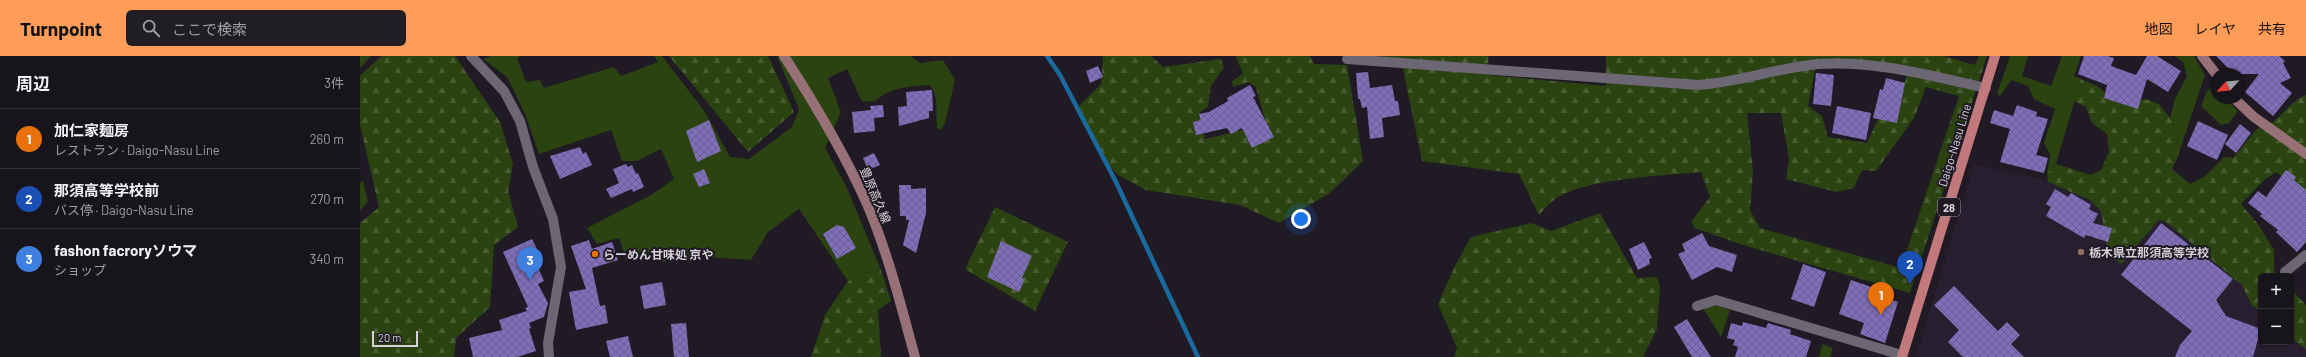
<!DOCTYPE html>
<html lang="ja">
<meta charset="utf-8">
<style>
:root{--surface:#18141c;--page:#211d25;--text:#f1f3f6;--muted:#9f9ea3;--line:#36333b;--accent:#fe9c58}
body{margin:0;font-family:Barlow,"Noto Sans JP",sans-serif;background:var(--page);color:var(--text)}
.controls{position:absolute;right:12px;bottom:12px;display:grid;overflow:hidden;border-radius:6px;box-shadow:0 1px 3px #0004}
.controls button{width:36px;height:36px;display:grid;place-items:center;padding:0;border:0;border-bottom:1px solid var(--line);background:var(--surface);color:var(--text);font:20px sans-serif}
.compass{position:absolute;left:1850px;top:12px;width:36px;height:36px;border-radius:50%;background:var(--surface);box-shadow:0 1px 3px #0004;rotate:244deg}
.scale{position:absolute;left:12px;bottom:10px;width:46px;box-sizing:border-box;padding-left:4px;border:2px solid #d5d1d9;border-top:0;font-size:11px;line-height:14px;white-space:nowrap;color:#d5d1d9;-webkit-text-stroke:3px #201a25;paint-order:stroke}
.you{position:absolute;left:941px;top:163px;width:14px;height:14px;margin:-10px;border:3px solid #fff;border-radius:50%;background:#1a73e8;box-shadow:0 0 0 6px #1a73e833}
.badge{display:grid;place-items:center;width:26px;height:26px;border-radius:50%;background:var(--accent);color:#fff;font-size:13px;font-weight:700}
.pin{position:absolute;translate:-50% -33px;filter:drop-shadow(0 1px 2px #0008)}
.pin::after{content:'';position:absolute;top:21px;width:14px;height:12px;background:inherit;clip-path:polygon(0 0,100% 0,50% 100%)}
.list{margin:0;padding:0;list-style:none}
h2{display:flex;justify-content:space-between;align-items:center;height:52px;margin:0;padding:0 16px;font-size:17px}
h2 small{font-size:13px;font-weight:400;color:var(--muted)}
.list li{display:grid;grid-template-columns:26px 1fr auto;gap:12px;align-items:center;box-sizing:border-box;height:60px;padding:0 16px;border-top:1px solid var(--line)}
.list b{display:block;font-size:15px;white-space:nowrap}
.list p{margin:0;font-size:13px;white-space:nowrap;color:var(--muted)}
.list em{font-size:13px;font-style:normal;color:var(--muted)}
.icon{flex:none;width:22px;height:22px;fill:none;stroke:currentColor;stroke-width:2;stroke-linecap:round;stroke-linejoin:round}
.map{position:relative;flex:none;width:1946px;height:301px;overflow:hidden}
header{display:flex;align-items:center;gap:24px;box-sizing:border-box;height:56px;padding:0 20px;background:var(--accent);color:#111}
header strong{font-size:19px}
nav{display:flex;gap:22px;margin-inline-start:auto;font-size:14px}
.search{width:280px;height:36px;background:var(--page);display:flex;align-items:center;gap:10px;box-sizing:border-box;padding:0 14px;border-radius:6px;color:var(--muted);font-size:15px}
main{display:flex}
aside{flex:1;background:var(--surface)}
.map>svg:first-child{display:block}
.built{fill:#271e2f}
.green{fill:#2a4310}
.forest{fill:url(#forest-firs);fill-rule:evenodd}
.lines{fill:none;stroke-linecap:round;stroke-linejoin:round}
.stream{stroke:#1a6a9e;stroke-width:4.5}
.building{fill:url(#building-cross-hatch)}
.street{stroke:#6d6674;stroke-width:10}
.secondary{stroke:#977078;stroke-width:10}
.primary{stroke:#c1797c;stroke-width:10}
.education-dot{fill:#8d6e63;stroke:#201a25;stroke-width:1.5}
.food-dot{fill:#e8710a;stroke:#201a25;stroke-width:1.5}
.labels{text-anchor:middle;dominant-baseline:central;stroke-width:4;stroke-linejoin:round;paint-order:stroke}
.shield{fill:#201a25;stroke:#9f9aa3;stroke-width:1}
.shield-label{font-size:11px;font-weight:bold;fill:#d5d1d9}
.street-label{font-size:12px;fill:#d5d1d9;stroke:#201a25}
.poi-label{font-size:12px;font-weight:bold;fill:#d5d1d9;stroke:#201a25;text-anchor:start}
</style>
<header>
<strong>Turnpoint</strong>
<div class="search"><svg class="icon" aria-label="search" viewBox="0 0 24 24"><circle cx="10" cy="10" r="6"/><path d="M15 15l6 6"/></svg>ここで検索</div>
<nav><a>地図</a><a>レイヤ</a><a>共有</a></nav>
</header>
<main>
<aside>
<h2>周辺<small>3件</small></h2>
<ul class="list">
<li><span class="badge" style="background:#e8710a">1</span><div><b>加仁家麺房</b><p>レストラン · Daigo-Nasu Line</p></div><em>260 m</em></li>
<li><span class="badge" style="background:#1a4fb4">2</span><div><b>那須高等学校前</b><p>バス停 · Daigo-Nasu Line</p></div><em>270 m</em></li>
<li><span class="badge" style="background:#3f7fe0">3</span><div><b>fashon facroryソウマ</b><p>ショップ</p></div><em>340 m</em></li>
</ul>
</aside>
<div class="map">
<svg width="1946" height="301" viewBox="0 0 1946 301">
<defs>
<pattern id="forest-firs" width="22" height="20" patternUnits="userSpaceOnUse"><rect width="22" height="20" fill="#2a4310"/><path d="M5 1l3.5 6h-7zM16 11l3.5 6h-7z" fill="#485d32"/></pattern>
<pattern id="building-cross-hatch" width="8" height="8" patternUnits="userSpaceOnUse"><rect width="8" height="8" fill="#7f6fb9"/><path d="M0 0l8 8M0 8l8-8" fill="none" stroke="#695e8f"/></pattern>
</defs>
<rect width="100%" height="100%" fill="#201a25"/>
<!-- built -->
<polygon class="built" points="1614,108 1799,150 1901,235 1901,286 1931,286 1931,260 1946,269 1946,301 1556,301"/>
<!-- green -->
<g class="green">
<polygon points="0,0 11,0 0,12"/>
<path d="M 132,0 L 162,0 L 157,2 L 166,26 L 180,24 L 184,32 L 254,11 L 261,20 L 298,6 L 294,0 L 302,0 L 345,56 L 370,101 L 389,103 L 432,71 L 439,53 L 417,0 L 551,0 L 560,7 L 583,4 L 595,24 L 585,67 L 581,74 L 577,72 C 575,56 580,43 570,29 C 550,31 531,30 516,45 L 502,46 L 487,13 L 468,22 L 481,56 L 465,92 L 487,132 L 521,214 L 504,217 L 488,225 L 439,153 L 408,176 L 391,204 L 337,200 L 302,206 L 302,194 L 266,204 L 259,182 L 237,188 L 227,172 L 291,139 L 314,123 L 301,93 L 277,105 L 262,105 L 251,74 L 179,98 L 165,58 L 147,21 L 123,3 Z"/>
<polygon points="1650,0 1668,0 1662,20 1691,30 1702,0 1721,0 1714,20 1721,23 1696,108 1687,118 1690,99 1684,87 1695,53 1674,43 1668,30 1651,24 1640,40 1637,38"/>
<polygon points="1815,0 1834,0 1845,19 1819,97 1817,79 1810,62 1815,43 1827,20 1823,6"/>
<polygon points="1854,29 1856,42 1865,42 1878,55 1869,67 1861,69 1841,50 1847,35"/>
<polygon points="3,125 8,146 0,154 0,127"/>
<polygon points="1357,249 1370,254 1361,281 1343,252"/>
<polygon points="1462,288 1473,292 1470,301 1459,301"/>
</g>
<!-- forest -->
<g class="forest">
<polygon points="21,0 95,0 140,66 153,108 148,135 158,171 134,189 130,251 96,282 94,301 0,301 0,167 19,151 0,69 0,20"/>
<polygon points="309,0 408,0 434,56 388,96"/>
<polygon points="743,0 791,0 803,11 861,3 864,11 851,30 848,51 840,56 845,83 906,68 896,31 888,26 873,31 872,25 883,18 876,1 878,0 950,0 954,8 987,9 1003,105 970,137 919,167 880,149 786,134 758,119 743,103 719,50 741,28"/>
<path d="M 1018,0 L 1128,0 L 1129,19 L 1246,30 L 1246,0 L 1584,0 L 1615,9 L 1619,0 L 1627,0 L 1550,237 L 1386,190 L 1335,172 L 1331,166 L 1350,141 L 1341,116 C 1304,120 1223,122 1194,144 C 1188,148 1184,154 1179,159 L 1159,118 L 1062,105 L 1041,3 ZM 1462,4 L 1549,13 L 1537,50 L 1519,61 L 1507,87 L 1468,81 L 1462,60 L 1448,50 L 1455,15 ZM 1566,31 L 1599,40 L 1541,212 L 1400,172 L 1390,154 L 1393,115 L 1387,57 L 1421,57 L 1429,103 L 1426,123 L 1476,136 L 1494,132 L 1502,114 L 1516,115 L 1554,62 Z"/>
<path d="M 1721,23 L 1737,30 L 1756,46 L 1785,43 L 1799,48 L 1810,62 L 1817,79 L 1819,99 L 1812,113 L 1830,128 L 1844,121 L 1864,101 L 1873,102 L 1897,73 C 1919,69 1928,45 1946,39 L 1946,143 L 1917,116 L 1905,123 L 1881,148 L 1898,168 L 1914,194 L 1914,214 L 1919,220 L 1901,220 L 1901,256 L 1891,248 L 1882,229 L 1806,166 L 1799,164 L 1761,208 L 1748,198 L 1741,155 L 1730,144 L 1688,126 L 1687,118 L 1696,108 L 1731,119 L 1741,114 L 1749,96 L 1747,78 L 1732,67 L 1726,51 L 1714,45 Z"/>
<polygon points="635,151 708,186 675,255 605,213"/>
<polygon points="1240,157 1277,222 1297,221 1300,230 1297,273 1283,301 1094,301 1097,292 1078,248 1095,210 1111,181 1171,167 1191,175"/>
<polygon points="521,214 531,245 518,254 521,301 451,301 465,259 488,225 504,217"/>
<polygon points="1931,233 1946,249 1946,293 1931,282"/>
</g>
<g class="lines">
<!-- stream -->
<polyline class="stream" points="687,0 700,19 756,126 838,301"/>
</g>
<!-- building -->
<g class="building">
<polygon points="1724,0 1747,0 1754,2 1751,10 1776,19 1787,0 1797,0 1821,15 1808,36 1787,23 1778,53 1744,42 1747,29 1718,18"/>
<polygon points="1856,0 1919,0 1925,5 1923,7 1931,22 1920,27 1932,37 1913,60 1885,36 1899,18 1863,18 1868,12"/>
<polygon points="738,10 743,21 730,27 726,15"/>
<polygon points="1008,16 1010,32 1032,29 1035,45 1038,45 1040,59 1022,62 1024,81 1010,83 1007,51 1002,52 1000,43 998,43 996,17"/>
<polygon points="1456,17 1474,19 1471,50 1453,48"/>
<polygon points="1526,22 1545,27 1537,67 1513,62 1520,33 1523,34"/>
<polygon points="890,29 896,40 893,41 914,81 892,92 882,72 871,78 867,72 836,79 833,66 841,64 839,58 849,56 868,45 867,42"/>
<polygon points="572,34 573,55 569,55 569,62 539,70 538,51 547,50 546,36"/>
<polygon points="523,49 524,61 514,62 515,75 494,77 492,56 511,54 510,50"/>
<polygon points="1657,49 1677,56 1676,60 1688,63 1676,99 1688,102 1684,117 1640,106 1650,73 1630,67 1634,54 1653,60"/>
<polygon points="1477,50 1511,57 1506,84 1472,77"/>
<polygon points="349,64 361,95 337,106 326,75"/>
<polygon points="1838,65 1868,79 1857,104 1827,90"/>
<polygon points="1880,68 1891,77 1876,97 1865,88"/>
<polygon points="220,91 223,98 226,96 232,109 200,123 190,100"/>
<polygon points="514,97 520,109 508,114 503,102"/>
<polygon points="266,108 268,111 272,109 276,118 278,117 284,131 273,136 272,133 251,142 246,133 259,127 253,113"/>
<polygon points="344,113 350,127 339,131 333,118"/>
<polygon points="1926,114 1936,121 1934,124 1946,134 1946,186 1937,196 1916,176 1918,174 1900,160 1902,158 1888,147 1898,135 1906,141"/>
<polygon points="539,129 551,129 551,133 566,132 566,157 556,197 543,189 549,164 546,164 546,160 540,160"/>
<polygon points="1695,133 1708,141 1711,137 1731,149 1729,153 1738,158 1733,167 1752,172 1748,186 1726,179 1724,182 1686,160 1691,151 1686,148"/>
<polygon points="1801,167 1873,223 1856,244 1866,260 1901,273 1893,301 1815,301 1820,289 1832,275 1761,219"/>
<polygon points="477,169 484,171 496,192 477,203 463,178"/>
<polygon points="1342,177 1349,190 1377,199 1372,216 1357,211 1332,224 1318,198 1325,195 1322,188"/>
<polygon points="172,183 178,195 172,198 184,225 178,228 188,247 184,261 169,267 171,272 169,273 176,295 157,301 113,301 109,282 142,274 139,264 167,255 165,252 168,251 143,196"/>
<polygon points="229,184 232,193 252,186 258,204 232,212 240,250 245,249 248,267 216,274 209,236 226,233 211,190"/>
<polygon points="641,185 672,200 662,222 665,223 659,236 627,221"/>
<polygon points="1284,186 1292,202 1289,203 1290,208 1278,214 1269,193"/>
<polygon points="1443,208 1466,216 1454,251 1431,243"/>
<polygon points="1491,224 1520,234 1521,229 1532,233 1529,243 1538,246 1525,287 1500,278 1504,267 1479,258"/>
<polygon points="302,226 306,249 284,253 280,230"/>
<polygon points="1594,230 1638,275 1647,266 1660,279 1651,288 1664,301 1603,301 1588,286 1599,274 1574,249"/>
<polygon points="1327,263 1330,268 1351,301 1332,301 1314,271"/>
<polygon points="1383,266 1406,272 1408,267 1431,274 1430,278 1451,285 1446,301 1375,301 1378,291 1373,289 1375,284 1367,282 1371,267 1382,270"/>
<polygon points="326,267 329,301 314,301 311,268"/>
<polygon points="268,280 273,301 250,301 246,285"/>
</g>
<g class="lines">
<!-- street -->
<g class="street">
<polyline points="111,0 144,35 160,65 173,111 193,163 201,211 188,287 189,301"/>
<path d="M 987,3 L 1338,29 C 1379,26 1417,12 1458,8 C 1515,4 1571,20 1626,32"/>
<polyline points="1925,216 1946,199"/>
<polyline points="1337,250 1356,244 1542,299"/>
</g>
<!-- secondary -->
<g class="secondary">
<path d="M 424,0 C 455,48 484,96 507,148 C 528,197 541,250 555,301"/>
<polyline points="1842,0 1856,18"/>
<polyline points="1874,42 1894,61 1946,98"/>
</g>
<!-- primary -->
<polyline class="primary" points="1542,301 1635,0"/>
</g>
<!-- markers -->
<circle class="education-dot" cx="1721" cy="196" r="4"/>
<circle class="food-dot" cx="235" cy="198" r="4"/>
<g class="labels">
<!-- shield labels -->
<rect class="shield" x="1578" y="142" width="22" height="18" rx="3"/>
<g class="shield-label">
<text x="1589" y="151">28</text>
</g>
<!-- street labels -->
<g class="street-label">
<text transform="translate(1594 89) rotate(-73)">Daigo-Nasu Line</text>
<text transform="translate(516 139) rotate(67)">豊原高久線</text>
</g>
<!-- poi labels -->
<g class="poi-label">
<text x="1729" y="196">栃木県立那須高等学校</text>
<text x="243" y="198">らーめん甘味処 京や</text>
</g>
</g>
</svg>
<div class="controls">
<button>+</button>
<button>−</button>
</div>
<svg class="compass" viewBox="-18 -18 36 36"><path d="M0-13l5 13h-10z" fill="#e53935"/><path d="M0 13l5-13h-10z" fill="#9f9ea3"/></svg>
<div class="scale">20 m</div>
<div class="you"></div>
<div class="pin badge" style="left:1521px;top:259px;background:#e8710a">1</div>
<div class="pin badge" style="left:1550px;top:228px;background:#1a4fb4">2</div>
<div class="pin badge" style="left:170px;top:224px;background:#3f7fe0">3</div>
</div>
</main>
